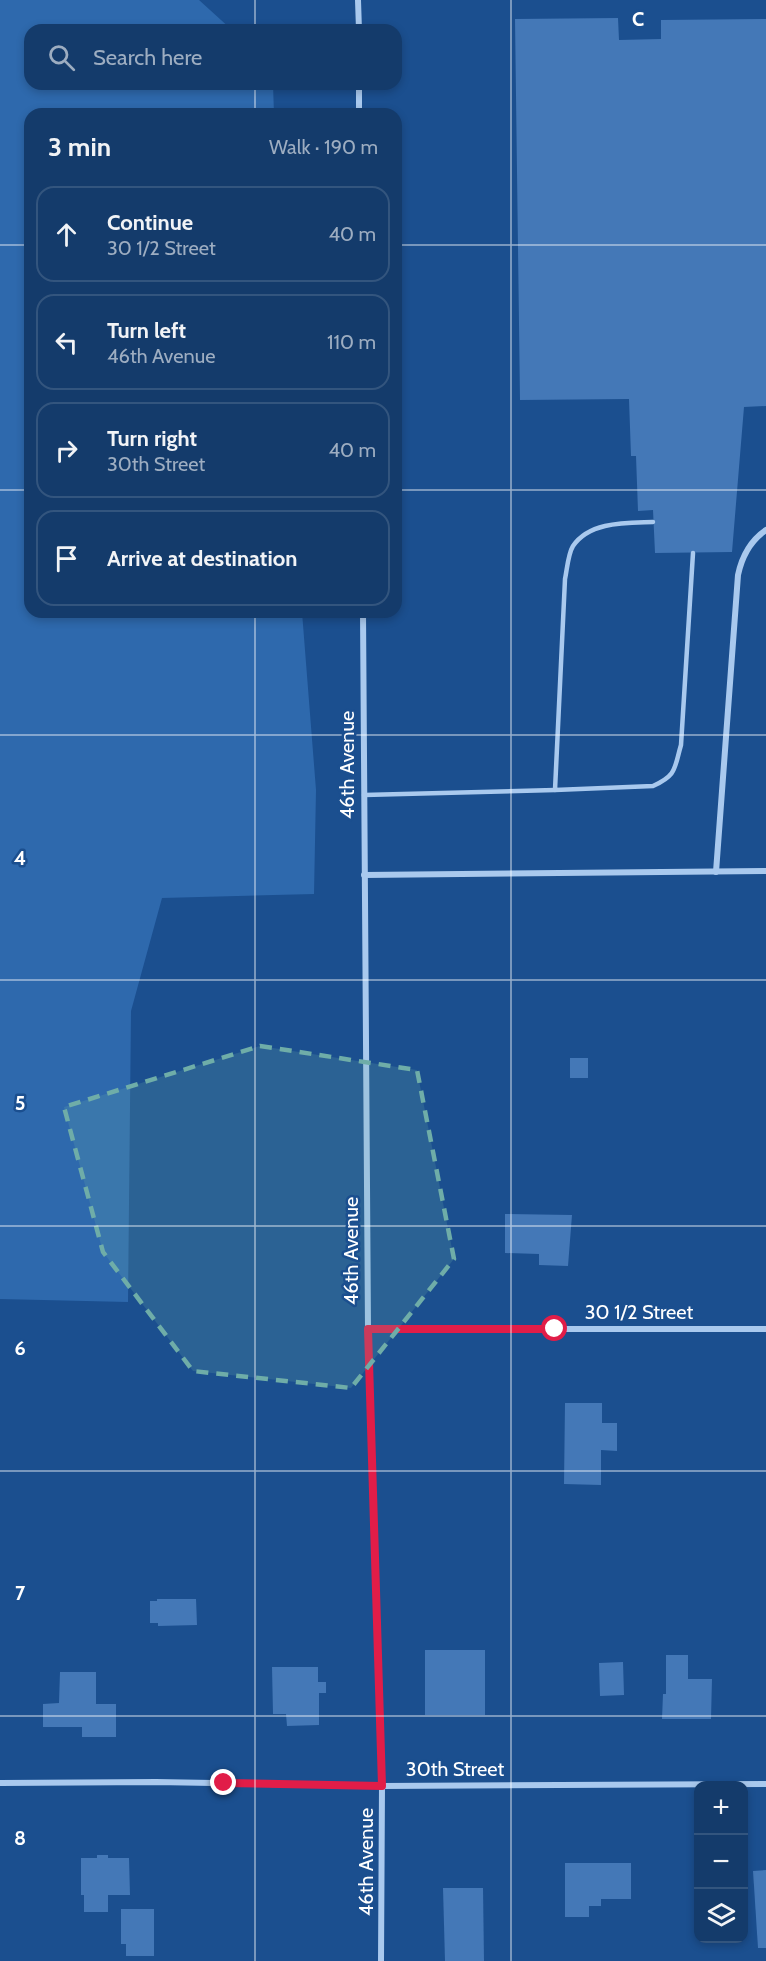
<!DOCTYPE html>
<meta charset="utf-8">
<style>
:root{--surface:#143b6b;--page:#214673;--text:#f1f3f6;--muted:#9dadc1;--line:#33557e}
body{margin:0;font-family:Cabin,sans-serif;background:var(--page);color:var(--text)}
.controls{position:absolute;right:18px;bottom:18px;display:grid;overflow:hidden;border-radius:12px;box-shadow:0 3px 9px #0003}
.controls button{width:54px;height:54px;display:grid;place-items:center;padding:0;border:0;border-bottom:2px solid var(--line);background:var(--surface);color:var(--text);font:30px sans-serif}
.stop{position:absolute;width:18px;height:18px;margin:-14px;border:4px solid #e11d48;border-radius:50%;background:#fff}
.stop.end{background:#e11d48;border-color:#fff;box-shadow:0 2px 6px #0008}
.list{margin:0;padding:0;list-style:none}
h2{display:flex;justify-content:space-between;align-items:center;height:78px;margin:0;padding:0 24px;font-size:26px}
h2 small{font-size:20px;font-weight:400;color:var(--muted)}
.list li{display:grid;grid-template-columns:39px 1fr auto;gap:18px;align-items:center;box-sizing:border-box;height:96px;margin:0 12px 12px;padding:0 12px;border:2px solid var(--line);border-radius:18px}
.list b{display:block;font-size:22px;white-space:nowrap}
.list p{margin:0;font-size:20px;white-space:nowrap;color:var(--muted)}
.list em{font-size:20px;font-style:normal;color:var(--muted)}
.icon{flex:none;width:33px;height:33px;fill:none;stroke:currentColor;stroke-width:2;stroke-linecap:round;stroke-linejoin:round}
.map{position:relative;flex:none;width:766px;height:1961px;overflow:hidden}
.search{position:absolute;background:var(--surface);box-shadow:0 3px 9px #0003;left:24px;top:24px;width:378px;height:66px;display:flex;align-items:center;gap:15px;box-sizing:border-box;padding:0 21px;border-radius:18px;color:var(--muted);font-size:22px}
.panel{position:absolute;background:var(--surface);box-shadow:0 3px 9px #0003;left:24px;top:108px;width:378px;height:510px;border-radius:18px}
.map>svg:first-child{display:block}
.green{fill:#2e69ad}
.building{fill:#4478b7}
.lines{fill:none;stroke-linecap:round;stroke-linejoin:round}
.service{stroke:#a9c9ee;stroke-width:4.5}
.minor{stroke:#a9c9ee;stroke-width:6}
.route{stroke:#e11d48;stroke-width:8}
.marked{fill:#6fada8;fill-opacity:0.2;stroke:#6fada8;stroke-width:4.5;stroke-dasharray:12 8;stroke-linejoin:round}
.grid{fill:none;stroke:#fff;stroke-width:1.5;stroke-opacity:0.55}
.labels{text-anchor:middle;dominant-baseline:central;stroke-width:5;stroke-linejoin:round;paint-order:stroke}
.street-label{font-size:20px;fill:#fff;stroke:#1b4f8f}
.grid-label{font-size:20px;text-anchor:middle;font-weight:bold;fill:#fff;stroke:#1b4f8f;stroke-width:5;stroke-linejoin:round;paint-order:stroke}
</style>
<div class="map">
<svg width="766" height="1961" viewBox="0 0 766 1961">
<rect width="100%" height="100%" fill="#1b4f8f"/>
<!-- green -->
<polygon class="green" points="0,0 199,0 232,30 30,30 30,84 273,84 274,114 30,114 30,612 302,612 316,790 314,894 162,898 131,1011 128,1302 0,1299"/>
<!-- building -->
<g class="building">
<polygon points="618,18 619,40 661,39 661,20 766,19 766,406 744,407 732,552 655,553 653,510 638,511 636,456 631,456 629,399 520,400 515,19"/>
<rect x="570" y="1058" width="18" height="20"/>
<polygon points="505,1214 572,1215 568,1266 539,1265 539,1254 505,1253"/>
<polygon points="565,1403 602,1403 602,1423 617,1423 617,1451 601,1450 601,1485 564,1484"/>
<polygon points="157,1599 196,1599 197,1625 158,1626 158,1623 150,1623 150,1601 157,1601"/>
<rect x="425" y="1650" width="60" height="65"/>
<polygon points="666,1655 688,1655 688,1679 712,1679 711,1719 662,1719 663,1694 666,1694"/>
<polygon points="623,1662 624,1695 600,1696 599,1663"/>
<polygon points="272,1667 318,1667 318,1682 326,1682 326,1693 319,1693 319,1725 287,1726 286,1714 273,1714"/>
<polygon points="60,1672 96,1672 96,1704 116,1704 116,1737 82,1737 82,1727 43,1727 43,1704 59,1703"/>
<polygon points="97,1855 108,1855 108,1858 129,1858 130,1895 108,1895 108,1912 84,1912 84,1895 81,1895 81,1858 97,1858"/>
<polygon points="565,1863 631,1863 631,1899 601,1899 601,1906 589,1906 589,1917 565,1917"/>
<polygon points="766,1870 766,1948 758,1948 753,1871"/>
<polygon points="443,1888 483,1888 484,1961 445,1961"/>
<polygon points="121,1909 154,1909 154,1956 126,1956 126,1944 121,1944"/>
</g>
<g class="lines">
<!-- service -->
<g class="service">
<path d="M 653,522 C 627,523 590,521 573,546 C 568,554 567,570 565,579 L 555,790 L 653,786 C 677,775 674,769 681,745 L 693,553"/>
<polyline points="364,795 555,790"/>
</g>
<!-- minor -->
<g class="minor">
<polyline points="358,0 359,30"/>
<polyline points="359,84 359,114"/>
<polyline points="363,612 368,1329 382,1786 381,1961"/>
<path d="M 716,872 L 738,575 C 742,556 750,541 766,530"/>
<polyline points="364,875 766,871"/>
<polyline points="368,1329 766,1329"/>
<polyline points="0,1783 156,1782 382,1786 766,1784"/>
</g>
</g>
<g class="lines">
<!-- route -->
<polyline class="route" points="224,1783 382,1786 368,1329 555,1329"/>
</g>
<!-- marked area -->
<path class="marked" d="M 260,1046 L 417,1070 L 454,1259 L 351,1388 L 193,1371 L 103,1252 L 64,1107 Z"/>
<!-- grid -->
<path class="grid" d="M 255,0 L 255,30M 511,0 L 511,1961M 255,84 L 255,114M 0,245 L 30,245M 396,245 L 766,245M 0,490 L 30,490M 396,490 L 766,490M 255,612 L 255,1961M 0,735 L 766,735M 0,980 L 766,980M 0,1226 L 766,1226M 0,1471 L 766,1471M 0,1716 L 766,1716"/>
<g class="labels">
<!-- street labels -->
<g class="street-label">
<text transform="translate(347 765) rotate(-90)">46th Avenue</text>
<text transform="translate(351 1251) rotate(-90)">46th Avenue</text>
<text x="639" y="1312">30 1/2 Street</text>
<text x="455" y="1769">30th Street</text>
<text transform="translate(366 1862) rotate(-90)">46th Avenue</text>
</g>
</g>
<g class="grid-label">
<text x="638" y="26">C</text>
<text x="20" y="865">4</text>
<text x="20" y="1110">5</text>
<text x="20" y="1355">6</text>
<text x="20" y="1600">7</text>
<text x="20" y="1845">8</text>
</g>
</svg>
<div class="controls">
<button>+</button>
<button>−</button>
<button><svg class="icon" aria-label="layers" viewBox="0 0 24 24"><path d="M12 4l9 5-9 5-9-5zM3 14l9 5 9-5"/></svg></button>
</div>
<div class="stop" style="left:555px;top:1329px"></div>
<div class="stop end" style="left:224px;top:1783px"></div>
<div class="search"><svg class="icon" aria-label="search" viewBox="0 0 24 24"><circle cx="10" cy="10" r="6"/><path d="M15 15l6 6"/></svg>Search here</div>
<section class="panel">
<h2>3 min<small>Walk · 190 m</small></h2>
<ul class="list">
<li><svg class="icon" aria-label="ahead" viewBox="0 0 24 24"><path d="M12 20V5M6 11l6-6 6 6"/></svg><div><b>Continue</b><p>30 1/2 Street</p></div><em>40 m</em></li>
<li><svg class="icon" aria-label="left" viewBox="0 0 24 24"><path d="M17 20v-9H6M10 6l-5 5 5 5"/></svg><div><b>Turn left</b><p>46th Avenue</p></div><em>110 m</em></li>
<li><svg class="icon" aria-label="right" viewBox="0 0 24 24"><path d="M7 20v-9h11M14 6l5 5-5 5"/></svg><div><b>Turn right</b><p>30th Street</p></div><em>40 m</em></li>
<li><svg class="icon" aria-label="arrive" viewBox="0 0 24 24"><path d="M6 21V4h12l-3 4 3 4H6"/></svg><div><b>Arrive at destination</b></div></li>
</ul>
</section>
</div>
